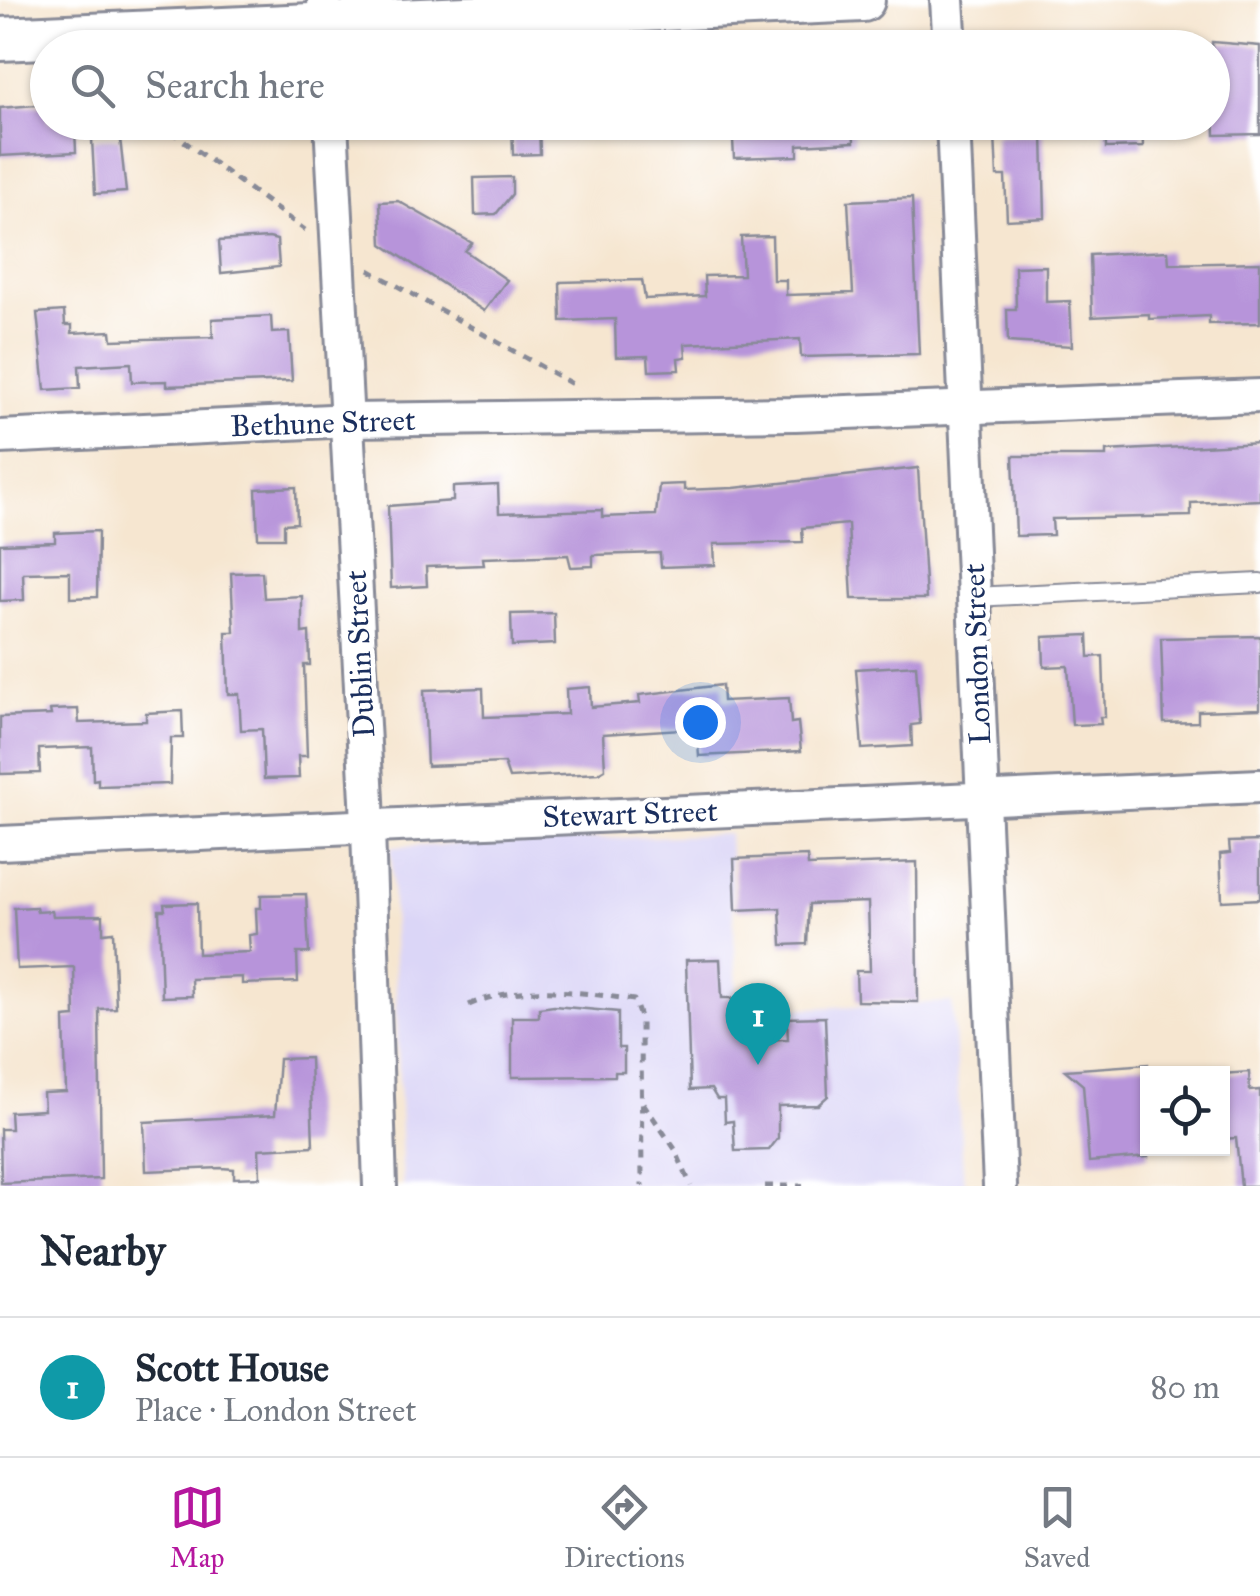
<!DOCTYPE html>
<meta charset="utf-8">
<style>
:root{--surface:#fff;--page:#f6f6f7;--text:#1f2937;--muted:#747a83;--line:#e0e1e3;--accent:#b5179e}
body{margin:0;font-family:"IM FELL Great Primer",serif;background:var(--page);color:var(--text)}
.controls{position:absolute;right:30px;bottom:30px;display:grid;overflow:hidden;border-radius:0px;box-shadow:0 2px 8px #0004}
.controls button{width:90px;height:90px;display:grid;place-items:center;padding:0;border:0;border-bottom:2px solid var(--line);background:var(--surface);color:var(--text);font:50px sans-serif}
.you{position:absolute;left:700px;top:722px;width:35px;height:35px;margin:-25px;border:8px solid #fff;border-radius:50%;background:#1a73e8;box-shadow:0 0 0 15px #1a73e833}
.badge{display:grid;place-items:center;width:65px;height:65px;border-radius:50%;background:var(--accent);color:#fff;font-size:32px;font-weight:700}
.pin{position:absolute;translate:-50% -82px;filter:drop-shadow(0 2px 5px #0008)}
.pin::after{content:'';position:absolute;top:52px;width:35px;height:30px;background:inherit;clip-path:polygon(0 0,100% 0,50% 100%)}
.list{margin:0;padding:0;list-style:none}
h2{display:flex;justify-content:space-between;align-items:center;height:130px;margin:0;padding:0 40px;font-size:42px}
h2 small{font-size:32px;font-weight:400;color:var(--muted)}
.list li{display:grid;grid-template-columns:65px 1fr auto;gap:30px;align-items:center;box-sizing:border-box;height:140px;padding:0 40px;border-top:2px solid var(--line)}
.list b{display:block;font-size:38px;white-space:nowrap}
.list p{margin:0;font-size:32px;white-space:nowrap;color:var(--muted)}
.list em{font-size:32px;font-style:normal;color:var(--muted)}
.icon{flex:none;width:55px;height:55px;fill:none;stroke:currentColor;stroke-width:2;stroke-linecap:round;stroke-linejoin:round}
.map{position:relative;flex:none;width:1260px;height:1186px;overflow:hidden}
.search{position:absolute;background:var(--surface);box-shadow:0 2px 8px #0004;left:30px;right:30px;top:30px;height:110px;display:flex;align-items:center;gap:25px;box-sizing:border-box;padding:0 35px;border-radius:55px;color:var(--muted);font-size:38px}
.sheet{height:270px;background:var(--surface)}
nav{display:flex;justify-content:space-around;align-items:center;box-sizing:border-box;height:140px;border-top:2px solid var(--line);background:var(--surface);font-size:28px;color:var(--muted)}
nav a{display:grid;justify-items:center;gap:5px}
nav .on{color:var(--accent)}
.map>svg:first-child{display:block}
.built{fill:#dbd6f7}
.building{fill:#b794da}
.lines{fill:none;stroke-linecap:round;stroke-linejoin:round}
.service-casing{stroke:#888a97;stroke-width:22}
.minor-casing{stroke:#888a97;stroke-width:38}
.tertiary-casing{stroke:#888a97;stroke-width:48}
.path{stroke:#888a97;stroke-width:5;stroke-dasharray:8 8;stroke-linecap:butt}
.service{stroke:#fff;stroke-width:18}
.minor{stroke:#fff;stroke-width:32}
.tertiary{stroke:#fff;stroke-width:42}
.labels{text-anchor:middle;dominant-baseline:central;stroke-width:9;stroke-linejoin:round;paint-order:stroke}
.street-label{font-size:30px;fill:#1b2f5e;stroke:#fff}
</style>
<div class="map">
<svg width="1260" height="1186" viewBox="0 0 1260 1186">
<rect width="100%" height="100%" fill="#fff"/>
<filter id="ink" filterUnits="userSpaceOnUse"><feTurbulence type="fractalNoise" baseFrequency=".01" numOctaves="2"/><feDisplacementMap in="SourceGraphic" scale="20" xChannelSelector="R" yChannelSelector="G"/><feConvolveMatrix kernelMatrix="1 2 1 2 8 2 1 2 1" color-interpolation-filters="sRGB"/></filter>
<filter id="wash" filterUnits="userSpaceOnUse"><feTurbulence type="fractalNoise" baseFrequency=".0048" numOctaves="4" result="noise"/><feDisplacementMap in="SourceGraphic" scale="40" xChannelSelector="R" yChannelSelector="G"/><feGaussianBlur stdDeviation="2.25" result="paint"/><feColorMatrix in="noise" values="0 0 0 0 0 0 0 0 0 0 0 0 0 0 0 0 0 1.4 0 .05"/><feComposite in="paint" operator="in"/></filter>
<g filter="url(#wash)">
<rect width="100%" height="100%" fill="#f6e6d0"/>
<!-- built -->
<polygon class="built" points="729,834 738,1011 952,1002 964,1186 403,1186 391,847"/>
<g id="blocks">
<!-- building -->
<g class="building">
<polygon points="1212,42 1260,46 1260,134 1215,135"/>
<polygon points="48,104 48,122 68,122 69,128 75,128 76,152 0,156 0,108"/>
<polygon points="512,122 539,122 540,154 513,155"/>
<polygon points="732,122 853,122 854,142 798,145 798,156 734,158"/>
<polygon points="1105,122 1142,122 1143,147 1106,148"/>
<polygon points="1043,134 1045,218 1007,220 1005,176 997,176 995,135"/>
<polygon points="120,138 126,192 95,194 92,139"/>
<polygon points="512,177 512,194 496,214 475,215 474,178"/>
<polygon points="912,198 919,354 801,357 800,339 685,344 686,357 678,358 679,370 649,371 648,356 616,357 615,319 561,321 560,282 642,280 645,299 705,296 704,276 743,275 741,237 772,236 773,280 786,280 786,295 853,293 848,201"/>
<polygon points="398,201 472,243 465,251 507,280 484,311 382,244 380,202"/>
<polygon points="269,238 277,240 279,267 221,273 219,241"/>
<polygon points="1168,251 1169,264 1260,262 1260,323 1209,324 1209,316 1149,319 1149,314 1092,317 1090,255"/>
<polygon points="1046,266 1046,302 1070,301 1072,346 1008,342 1007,309 1016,309 1015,267"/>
<polygon points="64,311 65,325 72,325 72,333 111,331 112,340 213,337 212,319 271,316 272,333 289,332 292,381 167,386 167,381 132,382 131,363 79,366 80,388 45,390 37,313"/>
<polygon points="1260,443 1260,500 1191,503 1191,516 1052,519 1053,535 1016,536 1013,456 1106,456 1106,451"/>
<polygon points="918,468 926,599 852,599 848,524 802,528 803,542 714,544 715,565 661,567 660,553 593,555 593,566 571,567 568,555 483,558 484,565 426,567 427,586 391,588 388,506 453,501 453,487 498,485 499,513 602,510 602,517 656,515 659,485 684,484 684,490 734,488"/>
<polygon points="296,487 297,523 284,524 284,538 258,538 256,489"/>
<polygon points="98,531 97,597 70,598 70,572 23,573 24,600 0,601 0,544 55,542 55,533"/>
<polygon points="262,572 264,598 302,596 302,633 309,632 310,665 304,665 307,756 298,756 299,778 264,779 262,729 241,730 239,694 228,694 226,632 234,632 231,573"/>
<polygon points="554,613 555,644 512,646 511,614"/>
<polygon points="1088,635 1089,657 1103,656 1105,717 1100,717 1101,724 1072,725 1068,666 1044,667 1043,637"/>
<polygon points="1260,636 1260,709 1198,711 1198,722 1164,723 1161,638"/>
<polygon points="916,665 920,724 911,725 912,746 862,749 856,669"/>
<polygon points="722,685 723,701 789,698 791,723 798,722 801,751 699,756 697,728 603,734 605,769 598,773 509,778 504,763 427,766 424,690 483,688 484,717 567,714 566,689 590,687 591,707 640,703 639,695"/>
<polygon points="78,709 79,723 146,721 146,713 182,711 183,738 171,738 170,784 98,786 98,779 93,780 92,747 39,749 40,773 0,774 0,717 51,715 50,710"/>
<polygon points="1260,841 1260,899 1222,901 1220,854 1230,853 1229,842"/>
<polygon points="807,856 808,866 917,862 918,1002 857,1001 856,971 870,971 868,902 809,904 807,944 782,945 780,908 736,910 734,859"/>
<polygon points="306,894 309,953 297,953 298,982 242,984 242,977 191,979 192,996 162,997 159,910 165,910 164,904 197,903 198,954 250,952 249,935 257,934 256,908 261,908 261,895"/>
<polygon points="36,907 37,912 52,911 53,916 103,915 103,933 113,932 116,1008 99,1009 101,1179 1,1183 0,1129 11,1129 10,1112 44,1110 43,1093 66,1092 64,1018 75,1017 74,967 17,969 14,908"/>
<polygon points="720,959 722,998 732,998 732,1012 741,1012 742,1040 788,1039 787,1018 825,1017 828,1096 818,1105 778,1106 778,1138 769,1150 735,1151 733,1121 725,1122 724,1099 717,1099 711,1089 690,1090 686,960"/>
<polygon points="554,1006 618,1012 618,1048 624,1048 624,1072 615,1072 615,1076 512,1077 512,1017 539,1017 539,1008"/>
<polygon points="310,1058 313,1146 259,1149 260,1177 234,1178 234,1169 221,1168 146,1171 144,1122 275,1115 279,1059"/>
<polygon points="1148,1064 1148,1157 1089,1162 1083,1085 1065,1070"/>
<polygon points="1249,1072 1250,1091 1260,1090 1260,1186 1241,1186 1236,1138 1222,1139 1222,1074"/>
</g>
</g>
</g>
<g filter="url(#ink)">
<use href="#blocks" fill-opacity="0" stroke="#888a97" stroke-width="2.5"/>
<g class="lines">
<defs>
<polyline id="service" points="974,597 1260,583"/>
<g id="minor">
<polyline points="324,0 327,48"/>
<polyline points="947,0 950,48"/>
<polyline points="331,122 367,800 380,1186"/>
<polyline points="953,122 1000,1186"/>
<polyline points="0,437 350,420 795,414 1260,396"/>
<polyline points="0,843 1260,786"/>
</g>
<polyline id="tertiary" points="0,39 863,0"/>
</defs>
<!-- service casing -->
<use href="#service" class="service-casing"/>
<!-- minor casing -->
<use href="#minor" class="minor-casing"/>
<!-- tertiary casing -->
<use href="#tertiary" class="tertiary-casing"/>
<!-- path -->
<g class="path">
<polyline points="158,122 305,230"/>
<polyline points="369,270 574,385"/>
<path d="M 469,1005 C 521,982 580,992 634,1000 L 641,1020 L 642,1186"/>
<polyline points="643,1103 675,1149 691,1186"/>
<polyline points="765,1186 803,1186"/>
</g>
<!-- service -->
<use href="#service" class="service"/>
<!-- minor -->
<use href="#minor" class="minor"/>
<!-- tertiary -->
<use href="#tertiary" class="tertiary"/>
</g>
</g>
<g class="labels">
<!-- street labels -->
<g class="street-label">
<text transform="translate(323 423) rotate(-2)">Bethune Street</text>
<text transform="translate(360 654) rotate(-93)">Dublin Street</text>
<text transform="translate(977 654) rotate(-92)">London Street</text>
<text transform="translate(630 814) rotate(-2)">Stewart Street</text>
</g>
</g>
</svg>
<div class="controls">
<button><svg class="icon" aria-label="locate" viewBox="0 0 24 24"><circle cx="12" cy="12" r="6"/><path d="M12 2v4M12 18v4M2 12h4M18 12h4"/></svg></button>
</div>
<div class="you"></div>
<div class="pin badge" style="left:758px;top:1065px;background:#0f9aa8">1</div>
<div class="search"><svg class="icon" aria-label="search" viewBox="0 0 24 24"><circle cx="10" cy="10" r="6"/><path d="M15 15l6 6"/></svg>Search here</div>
</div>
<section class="sheet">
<h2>Nearby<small></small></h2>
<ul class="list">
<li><span class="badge" style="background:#0f9aa8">1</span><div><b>Scott House</b><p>Place · London Street</p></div><em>80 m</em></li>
</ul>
</section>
<nav>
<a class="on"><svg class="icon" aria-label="map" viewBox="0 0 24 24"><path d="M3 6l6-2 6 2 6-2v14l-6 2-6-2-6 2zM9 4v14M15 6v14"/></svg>Map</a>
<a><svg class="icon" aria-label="directions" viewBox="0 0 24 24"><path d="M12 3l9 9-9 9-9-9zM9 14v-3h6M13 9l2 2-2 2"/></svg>Directions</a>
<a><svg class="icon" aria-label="saved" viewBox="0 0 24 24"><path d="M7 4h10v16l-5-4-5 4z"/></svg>Saved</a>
</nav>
